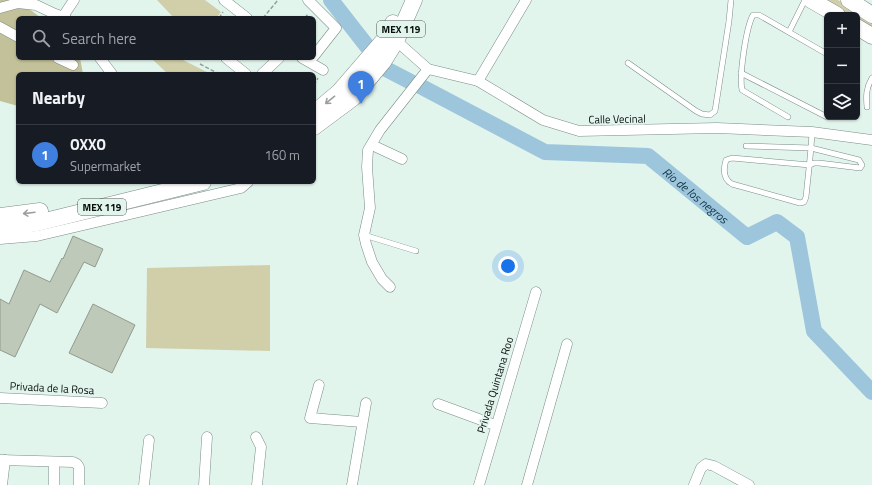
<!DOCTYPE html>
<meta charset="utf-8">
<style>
:root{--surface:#171b24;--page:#20242c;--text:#f1f3f6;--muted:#9ea1a6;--line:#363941;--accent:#ea580c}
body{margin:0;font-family:"Titillium Web",sans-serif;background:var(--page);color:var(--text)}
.controls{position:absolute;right:12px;top:12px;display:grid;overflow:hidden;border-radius:6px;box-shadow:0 1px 3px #0004}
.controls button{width:36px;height:36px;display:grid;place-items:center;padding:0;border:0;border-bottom:1px solid var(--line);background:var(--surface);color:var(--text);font:20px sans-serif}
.you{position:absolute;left:508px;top:266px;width:14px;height:14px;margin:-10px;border:3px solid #fff;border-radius:50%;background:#1a73e8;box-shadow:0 0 0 6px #1a73e833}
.badge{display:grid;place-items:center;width:26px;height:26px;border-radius:50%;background:var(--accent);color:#fff;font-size:13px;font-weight:700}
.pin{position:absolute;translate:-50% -33px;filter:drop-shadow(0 1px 2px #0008)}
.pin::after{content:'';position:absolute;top:21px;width:14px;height:12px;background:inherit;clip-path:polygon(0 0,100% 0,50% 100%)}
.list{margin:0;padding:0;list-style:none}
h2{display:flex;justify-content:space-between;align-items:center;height:52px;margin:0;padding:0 16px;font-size:17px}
h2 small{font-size:13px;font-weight:400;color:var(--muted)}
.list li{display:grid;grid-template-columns:26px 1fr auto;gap:12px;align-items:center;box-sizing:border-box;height:60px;padding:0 16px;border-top:1px solid var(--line)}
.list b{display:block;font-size:15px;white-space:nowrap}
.list p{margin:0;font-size:13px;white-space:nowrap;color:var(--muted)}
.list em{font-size:13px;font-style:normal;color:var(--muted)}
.icon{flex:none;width:22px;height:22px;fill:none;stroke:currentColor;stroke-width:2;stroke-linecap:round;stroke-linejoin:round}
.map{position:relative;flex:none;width:872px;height:485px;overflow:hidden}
.search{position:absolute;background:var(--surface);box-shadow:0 1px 3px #0004;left:16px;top:16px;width:300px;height:44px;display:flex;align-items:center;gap:10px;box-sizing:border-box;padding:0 14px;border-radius:6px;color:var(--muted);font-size:15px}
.panel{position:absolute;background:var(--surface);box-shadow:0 1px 3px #0004;left:16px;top:72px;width:300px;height:112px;border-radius:6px}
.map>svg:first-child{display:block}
.green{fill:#d0cfaa}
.forest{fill:#c2c199}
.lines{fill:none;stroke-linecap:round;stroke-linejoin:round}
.river{stroke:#9dc6dd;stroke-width:16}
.building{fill:#bec9ba;stroke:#919b8e}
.lane-casing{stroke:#7b8c85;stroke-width:6}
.street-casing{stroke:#7b8c85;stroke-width:11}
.primary-casing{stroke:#7b8c85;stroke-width:17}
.path{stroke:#92a09a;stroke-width:1.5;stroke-dasharray:4 2;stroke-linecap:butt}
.lane{stroke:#fff;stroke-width:5}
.street{stroke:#fff;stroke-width:10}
.primary{stroke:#fff;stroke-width:16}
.oneway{stroke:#9d9f9e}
.labels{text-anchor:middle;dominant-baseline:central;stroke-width:3.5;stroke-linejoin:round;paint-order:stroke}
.shield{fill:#e2f5ed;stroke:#4a5450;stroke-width:1}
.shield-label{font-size:10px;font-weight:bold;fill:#090f0d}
.street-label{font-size:11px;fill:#090f0d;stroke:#e2f5ed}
.water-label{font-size:12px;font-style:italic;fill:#103445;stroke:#e2f5ed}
</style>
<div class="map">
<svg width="872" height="485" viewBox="0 0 872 485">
<rect width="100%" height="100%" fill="#e2f5ed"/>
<!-- green -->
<g class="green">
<polygon points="157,0 205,0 221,12 216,18 174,18"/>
<polygon points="822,0 838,0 872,22 872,30 857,21 857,15 847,15"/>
<polygon points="151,58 184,58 183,60 211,74 168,74"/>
<polygon points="270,265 270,351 146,348 147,268"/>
</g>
<!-- forest -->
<polygon class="forest" points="0,0 18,0 41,18 18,18 18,58 80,58 83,74 18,74 18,106 0,101"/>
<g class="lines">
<!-- river -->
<g class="river">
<polyline points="331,0 384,68 411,82"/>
<path id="s1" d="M 420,86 L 545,152 L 648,156 L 747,237 L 777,222 L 797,237 L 814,331 L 872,392"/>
</g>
</g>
<!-- building -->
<g class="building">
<polygon points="73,236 103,249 95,267 84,262 57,313 40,304 15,357 0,350 0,299 9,304 24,270 50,282 62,258 63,259"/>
<polygon points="93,304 135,325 112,373 69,353"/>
</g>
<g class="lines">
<defs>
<g id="lane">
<polyline points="789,32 805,0"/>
<polyline points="628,63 696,111 702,114 710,115 715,111 729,21 731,0"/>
<polyline points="741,73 827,117"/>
<path d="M 867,107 C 866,96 866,88 872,78"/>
<path d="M 788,117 L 742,90 C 739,75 746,28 753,15 L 759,15 L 827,54"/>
<path d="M 746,146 L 811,148 L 859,160 L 862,165 L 860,168 L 819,163 L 814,163 L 810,165 L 732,158 L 726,160 C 723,170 723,179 732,184 L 800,203 L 804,202 L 806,197 C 808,176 811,154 812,132"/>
<polyline points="364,235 416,251"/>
</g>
<g id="street">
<polyline points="224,0 247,18"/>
<polyline points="308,0 336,28 314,56"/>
<polyline points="0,8 18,3 36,5 55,14 66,18"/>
<polyline points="62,18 74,0"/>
<polyline points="0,27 18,37"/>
<polyline points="392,37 428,69 478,81 543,120 579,131 717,128 812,132 872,140"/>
<polyline points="58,58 73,65"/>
<polyline points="100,58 112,74"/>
<polyline points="226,58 246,74"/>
<polyline points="302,58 323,70"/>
<polyline points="262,74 279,58"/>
<polyline points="478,81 526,0"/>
<polyline points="372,145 402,159"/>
<polyline points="0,239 37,236 241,188 248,182"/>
<polyline points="390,287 382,279 372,262 366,244 364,235 370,208 367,167 368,150 380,130 428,69"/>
<polyline points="319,385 310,418 362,422"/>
<polyline points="0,398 102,403"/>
<polyline points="438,404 495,425"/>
<polyline points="256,437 261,447 257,485"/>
<polyline points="0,460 73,462 77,464 79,467 79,485"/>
<polyline points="54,462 54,485"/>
<polyline points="2,485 5,460"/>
<polyline points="144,485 149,440"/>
<polyline points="204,485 207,437"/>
<polyline points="352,485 366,403"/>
<polyline points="479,485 536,292"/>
<polyline points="527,485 567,344"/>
<polyline points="694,485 701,468 706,464 714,466 749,485"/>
</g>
<g id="primary">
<polyline points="811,0 837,15"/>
<polyline points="849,0 872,15"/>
<polyline points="857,27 872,36"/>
<polyline points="314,113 339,92 389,34 393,23"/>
<polyline points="314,127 353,98 383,62 396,41 414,0"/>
<polyline points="0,216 40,211"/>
<polyline points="0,228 37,223 203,182"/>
</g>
</defs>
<!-- lane casing -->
<use href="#lane" class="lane-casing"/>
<!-- street casing -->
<use href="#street" class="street-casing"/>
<!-- primary casing -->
<use href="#primary" class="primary-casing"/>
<!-- path -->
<g class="path">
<polyline points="219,18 223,12"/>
<polyline points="263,18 278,0"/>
<polyline points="305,18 308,14"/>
<polyline points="200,64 219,74"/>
<polyline points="314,85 318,78"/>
</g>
<!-- lane -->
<use href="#lane" class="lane"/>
<!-- street -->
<use href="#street" class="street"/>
<!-- primary -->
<use href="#primary" class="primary"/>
</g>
<!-- one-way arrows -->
<defs><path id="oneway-shaft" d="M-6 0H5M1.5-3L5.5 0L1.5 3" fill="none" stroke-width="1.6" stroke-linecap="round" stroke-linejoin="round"/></defs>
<g class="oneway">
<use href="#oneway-shaft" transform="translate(330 100) rotate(141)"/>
<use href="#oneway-shaft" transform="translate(29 213) rotate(173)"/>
</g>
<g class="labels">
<!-- shield labels -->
<g class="shield">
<rect x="377" y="21" width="48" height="16" rx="3"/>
<rect x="78" y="199" width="48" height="16" rx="3"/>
</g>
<g class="shield-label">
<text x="401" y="29">MEX 119</text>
<text x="102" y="207">MEX 119</text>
</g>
<!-- street labels -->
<g class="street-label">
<text transform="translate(617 119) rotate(-1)">Calle Vecinal</text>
<text transform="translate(495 385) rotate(-73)">Privada Quintana Roo</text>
<text transform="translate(52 388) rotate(3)">Privada de la Rosa</text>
</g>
<!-- water labels -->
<g class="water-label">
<text stroke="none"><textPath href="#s1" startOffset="306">Rio de los negros</textPath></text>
</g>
</g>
</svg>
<div class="controls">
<button>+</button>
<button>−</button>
<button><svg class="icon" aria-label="layers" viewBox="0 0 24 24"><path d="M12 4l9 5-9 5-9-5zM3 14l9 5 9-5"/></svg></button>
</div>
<div class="you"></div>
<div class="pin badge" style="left:361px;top:104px;background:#3f7fe0">1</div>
<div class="search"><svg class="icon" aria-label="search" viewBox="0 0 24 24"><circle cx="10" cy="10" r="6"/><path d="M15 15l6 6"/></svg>Search here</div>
<section class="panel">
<h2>Nearby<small></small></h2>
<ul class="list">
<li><span class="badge" style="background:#3f7fe0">1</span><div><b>OXXO</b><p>Supermarket</p></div><em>160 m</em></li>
</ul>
</section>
</div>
